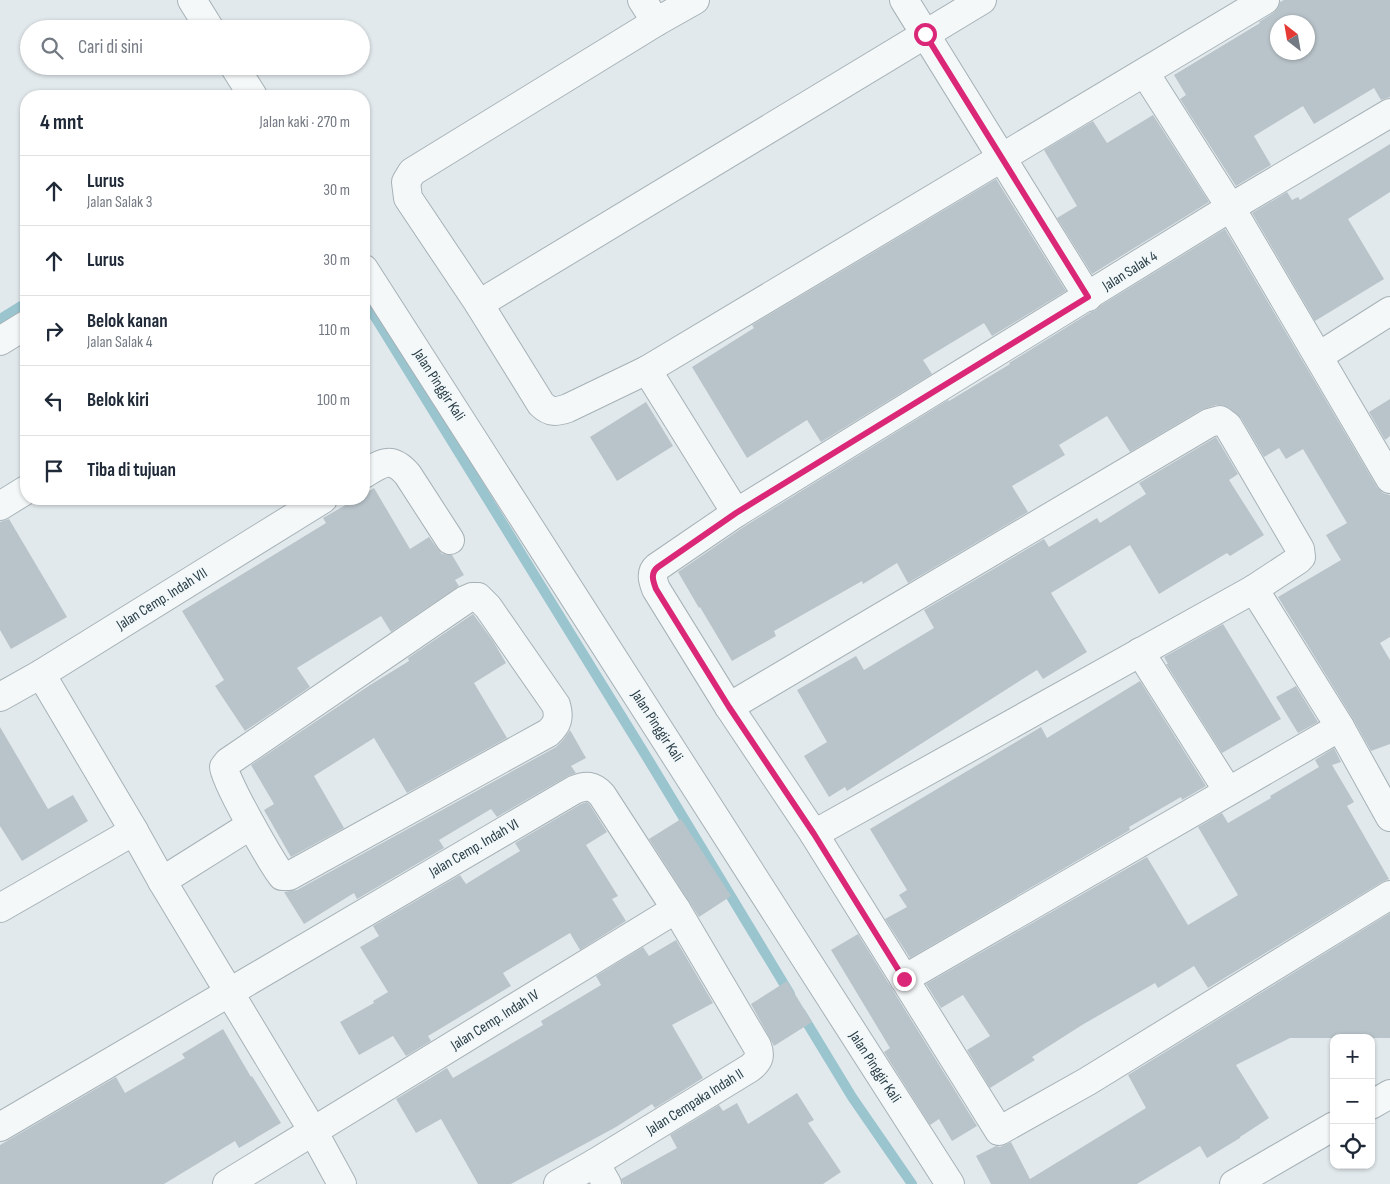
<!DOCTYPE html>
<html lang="id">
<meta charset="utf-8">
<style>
:root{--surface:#fff;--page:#f6f6f7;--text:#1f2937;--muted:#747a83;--line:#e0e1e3}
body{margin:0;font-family:"Sofia Sans Condensed",sans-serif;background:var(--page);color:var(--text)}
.controls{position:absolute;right:15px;bottom:15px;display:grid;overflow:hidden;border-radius:10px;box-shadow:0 1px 4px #0004}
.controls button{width:45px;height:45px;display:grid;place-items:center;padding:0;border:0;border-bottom:1px solid var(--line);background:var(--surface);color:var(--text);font:25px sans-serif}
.compass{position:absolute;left:1270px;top:15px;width:45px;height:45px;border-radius:50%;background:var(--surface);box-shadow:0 1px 4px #0004;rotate:329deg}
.stop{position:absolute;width:15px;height:15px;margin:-11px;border:4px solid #db2777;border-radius:50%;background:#fff}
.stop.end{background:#db2777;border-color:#fff;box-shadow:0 1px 5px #0008}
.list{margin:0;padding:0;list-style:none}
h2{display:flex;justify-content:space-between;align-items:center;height:65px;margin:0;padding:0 20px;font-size:21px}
h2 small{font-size:16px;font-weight:400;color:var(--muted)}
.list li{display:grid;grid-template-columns:32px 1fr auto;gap:15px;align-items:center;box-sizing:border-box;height:70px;padding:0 20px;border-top:1px solid var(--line)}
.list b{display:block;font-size:19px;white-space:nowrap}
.list p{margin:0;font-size:16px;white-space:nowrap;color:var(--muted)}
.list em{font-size:16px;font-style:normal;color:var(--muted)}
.icon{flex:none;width:28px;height:28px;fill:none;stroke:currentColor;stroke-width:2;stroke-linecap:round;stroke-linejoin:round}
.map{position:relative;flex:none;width:1390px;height:1184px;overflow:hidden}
.search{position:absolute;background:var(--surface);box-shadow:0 1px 4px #0004;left:20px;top:20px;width:350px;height:55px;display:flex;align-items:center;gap:12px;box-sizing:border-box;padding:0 18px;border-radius:28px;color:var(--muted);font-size:19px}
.panel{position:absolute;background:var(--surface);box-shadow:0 1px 4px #0004;left:20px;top:90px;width:350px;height:415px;border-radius:20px}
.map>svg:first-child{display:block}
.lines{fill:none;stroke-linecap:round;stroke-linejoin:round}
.stream{stroke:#9ac5cf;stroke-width:10}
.building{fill:#b9c4ca;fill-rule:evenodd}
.minor-casing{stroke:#a6b2b7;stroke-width:30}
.minor{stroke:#f5f8f9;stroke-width:28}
.route{stroke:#db2777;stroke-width:6}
.labels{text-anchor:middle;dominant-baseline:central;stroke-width:4;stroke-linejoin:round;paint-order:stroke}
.street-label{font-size:15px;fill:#283d46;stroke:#f2f7f9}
</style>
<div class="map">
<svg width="1390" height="1184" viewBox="0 0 1390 1184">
<rect width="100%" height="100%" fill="#e2e9ec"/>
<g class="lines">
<!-- stream -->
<g class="stream">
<polyline points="364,299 651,764 790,994"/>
<polyline points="0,319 26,303"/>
<polyline points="801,1013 852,1097 912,1184"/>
</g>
</g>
<!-- building -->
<g class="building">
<path d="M 1284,0 L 1390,0 L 1390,97 L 1381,100 L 1374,88 L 1314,124 L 1303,106 L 1254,136 L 1271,165 L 1236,186 L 1180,99 L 1186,95 L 1174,75 L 1260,23 L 1259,22 L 1273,13 L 1278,8 L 1280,2 ZM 1278,22 L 1308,22 L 1308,52 L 1278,52 Z"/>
<polygon points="1153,115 1209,202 1092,274 1057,218 1077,206 1044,150 1093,121 1107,143"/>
<polygon points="1390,144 1390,192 1348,219 1384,279 1315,321 1252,213 1287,192 1292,200 1298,197 1300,200"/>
<polygon points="996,179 1066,291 992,336 984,323 923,360 932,374 821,442 807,420 747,458 692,367 754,328 752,325"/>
<polygon points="1225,229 1377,487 1383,493 1390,495 1390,637 1380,643 1390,660 1390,744 1371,751 1353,719 1278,597 1341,560 1326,535 1347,523 1303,449 1286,459 1279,448 1264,457 1241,418 1229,408 1222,405 1216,405 1201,410 1130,452 1107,416 1059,445 1065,455 1012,486 1028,512 908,583 897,563 863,584 862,581 774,631 776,636 732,661 700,607 699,608 678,572 745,526 948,400 949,401 1010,364 1009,363 1091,312 1096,310 1100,306"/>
<polygon points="1390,399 1390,436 1385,440 1369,412"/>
<polygon points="646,402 673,446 617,481 590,437"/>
<polygon points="1216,437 1238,474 1229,480 1264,535 1230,556 1227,553 1159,594 1130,545 1051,593 1087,652 1043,679 1037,670 847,791 845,787 829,797 804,756 827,742 797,690 856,656 864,670 934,628 924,610 1044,539 1049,547 1097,518 1100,523 1146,494 1139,483"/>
<polygon points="374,488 410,549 429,537 437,548 442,554 452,555 464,575 455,580 459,586 391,632 381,616 297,668 310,687 245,731 215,686 224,680 182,611 326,523 323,518 356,499 364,499 364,494"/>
<polygon points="9,519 67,617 11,649 0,630 0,522"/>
<polygon points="473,614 493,641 506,663 474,683 507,738 407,793 374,738 314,776 344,828 291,857 264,810 274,804 251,765 370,685 409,661 408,658"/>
<polygon points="1223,624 1281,719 1222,753 1166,664 1168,664 1164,657"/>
<polygon points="1140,681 1206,786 1182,800 1181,797 1129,827 1130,830 910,958 885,919 907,907 899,895 907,890 870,829 1041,727 1047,738"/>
<polygon points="1296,686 1318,722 1298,733 1276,697"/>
<polygon points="0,727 48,809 73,795 88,821 22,861 0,826"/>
<polygon points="570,730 586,758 571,766 576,773 566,777 497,817 491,809 439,840 444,848 357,899 354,893 304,924 284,892 297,890 556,747 563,740"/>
<polygon points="1334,748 1341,762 1332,765 1354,802 1347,806 1389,879 1382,882 1208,988 1194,966 1158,988 1155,983 1082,1025 1032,1057 1035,1060 990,1088 967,1050 990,1036 963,995 941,1008 926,984 1147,857 1188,925 1238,895 1198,827 1222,813 1228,823 1271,798 1270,796 1319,767 1315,760"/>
<polygon points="587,802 590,805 607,832 586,845 618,896 612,899 626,921 580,950 570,933 503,973 511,986 428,1036 431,1041 406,1056 393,1036 359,1055 340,1022 374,1003 373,1001 388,992 360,947 379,936 373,926 460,875 466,884 520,851 515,843 581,804"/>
<polygon points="681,819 731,896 699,917 649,839"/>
<polygon points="1390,913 1390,1038 1290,1038 1236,1065 1269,1118 1240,1137 1240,1138 1207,1158 1200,1146 1137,1184 991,1184 976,1156 996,1146 1000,1147 1011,1142 1030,1179 1146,1108 1128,1075"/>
<polygon points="858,934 977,1126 952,1141 939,1119 930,1125 884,1052 890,1048 831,950"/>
<polygon points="676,940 713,1003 672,1025 703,1078 655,1108 652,1104 616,1127 511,1184 478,1184 441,1119 416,1133 396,1099 447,1068 453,1078 543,1025 541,1021 601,985 596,976 643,947 649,956"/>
<polygon points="787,981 812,1022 774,1046 751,1004"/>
<polygon points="223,1029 251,1077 252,1076 281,1123 239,1148 235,1141 164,1184 0,1184 0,1145 116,1077 125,1093 185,1058 182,1054"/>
<polygon points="797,1093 814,1120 808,1123 841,1172 823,1184 623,1184 621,1179 677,1148 670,1135 719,1105 723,1111 737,1103 748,1124"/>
</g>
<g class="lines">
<defs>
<g id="minor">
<polyline points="192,0 210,29"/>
<polyline points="642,0 656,22"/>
<path d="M 695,0 L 656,22 L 412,172 L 406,182 L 408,198 L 479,304 L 541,404 C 550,413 557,412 568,408 L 647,370 L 1265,0"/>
<polyline points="904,0 1088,297"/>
<polyline points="234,66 253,96"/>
<polyline points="1145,73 1231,208 1390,479"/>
<path d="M 1390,113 L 1223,212 L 736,513 L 657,567 C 650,573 653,581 656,589 L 729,707 L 814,834 L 999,1131 L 1088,1081 L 1390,895"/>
<polyline points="364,269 950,1184"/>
<polyline points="479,304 982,0"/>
<polyline points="0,341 26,325"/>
<polyline points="1319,356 1390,311"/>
<polyline points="647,370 736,513"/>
<path d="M 364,474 C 383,462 392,456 408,475 L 450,540"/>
<polyline points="0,506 26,490"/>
<polyline points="1254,589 1340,727 1390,817"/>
<path d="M 472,597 L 478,597 L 488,607 L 556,705 C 560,718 557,725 548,733 L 289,876 L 282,876 C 272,863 224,780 224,767 L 228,762 L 465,600 Z"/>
<polyline points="1140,652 1228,791"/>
<polyline points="41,674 134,831 162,881 313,1131 342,1184"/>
<polyline points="0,697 41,674 323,499"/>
<polyline points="729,707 1209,423 1220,420 1228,426 1300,549 1301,557 1298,560 1254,589 814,834"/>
<polyline points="162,881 251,825"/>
<polyline points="0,908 134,831"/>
<polyline points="904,979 1340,727"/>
<polyline points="1371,1105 1390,1094"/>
<path d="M 0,1127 L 574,790 C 586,785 593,785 602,795 L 676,909 L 757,1046 C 761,1056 759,1061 750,1068 L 595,1163 L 558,1184"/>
<polyline points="595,1163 607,1184"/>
<polyline points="227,1184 676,909"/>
<polyline points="1234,1184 1334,1126"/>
</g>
</defs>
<!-- minor casing -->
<use href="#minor" class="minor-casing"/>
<!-- minor -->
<use href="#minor" class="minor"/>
</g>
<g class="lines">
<!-- route -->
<path class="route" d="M 904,979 L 814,834 L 729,707 L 656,589 C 653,581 650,573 658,567 L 736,513 L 1088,297 L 925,34"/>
</g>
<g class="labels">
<!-- street labels -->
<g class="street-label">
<text transform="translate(1130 271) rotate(-32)">Jalan Salak 4</text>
<text transform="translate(439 385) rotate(57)">Jalan Pinggir Kali</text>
<text transform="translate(162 599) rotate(-32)">Jalan Cemp. Indah VII</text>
<text transform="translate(657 726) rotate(57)">Jalan Pinggir Kali</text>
<text transform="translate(474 848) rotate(-30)">Jalan Cemp. Indah VI</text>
<text transform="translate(495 1020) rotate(-32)">Jalan Cemp. Indah IV</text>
<text transform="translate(875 1067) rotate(57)">Jalan Pinggir Kali</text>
<text transform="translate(695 1102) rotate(-32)">Jalan Cempaka Indah II</text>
</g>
</g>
</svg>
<div class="controls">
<button>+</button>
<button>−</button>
<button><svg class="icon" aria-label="locate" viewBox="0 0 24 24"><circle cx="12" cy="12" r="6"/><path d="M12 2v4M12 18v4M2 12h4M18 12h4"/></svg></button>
</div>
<svg class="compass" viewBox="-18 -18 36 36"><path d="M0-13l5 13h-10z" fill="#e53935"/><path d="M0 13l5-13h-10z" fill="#747a83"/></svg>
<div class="stop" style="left:925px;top:34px"></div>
<div class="stop end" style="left:904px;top:979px"></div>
<div class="search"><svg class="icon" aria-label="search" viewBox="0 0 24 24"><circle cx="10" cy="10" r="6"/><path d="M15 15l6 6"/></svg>Cari di sini</div>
<section class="panel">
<h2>4 mnt<small>Jalan kaki · 270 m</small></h2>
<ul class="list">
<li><svg class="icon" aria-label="ahead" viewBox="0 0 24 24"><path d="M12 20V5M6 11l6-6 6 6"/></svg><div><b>Lurus</b><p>Jalan Salak 3</p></div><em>30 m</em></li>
<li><svg class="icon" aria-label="ahead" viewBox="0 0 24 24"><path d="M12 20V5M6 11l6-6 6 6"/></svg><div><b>Lurus</b></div><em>30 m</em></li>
<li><svg class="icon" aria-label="right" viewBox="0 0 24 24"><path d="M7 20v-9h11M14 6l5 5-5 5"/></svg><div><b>Belok kanan</b><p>Jalan Salak 4</p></div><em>110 m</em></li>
<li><svg class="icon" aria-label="left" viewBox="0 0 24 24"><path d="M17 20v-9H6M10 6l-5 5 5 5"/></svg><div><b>Belok kiri</b></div><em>100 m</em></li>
<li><svg class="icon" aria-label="arrive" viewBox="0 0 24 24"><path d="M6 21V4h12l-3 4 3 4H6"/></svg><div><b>Tiba di tujuan</b></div></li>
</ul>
</section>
</div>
